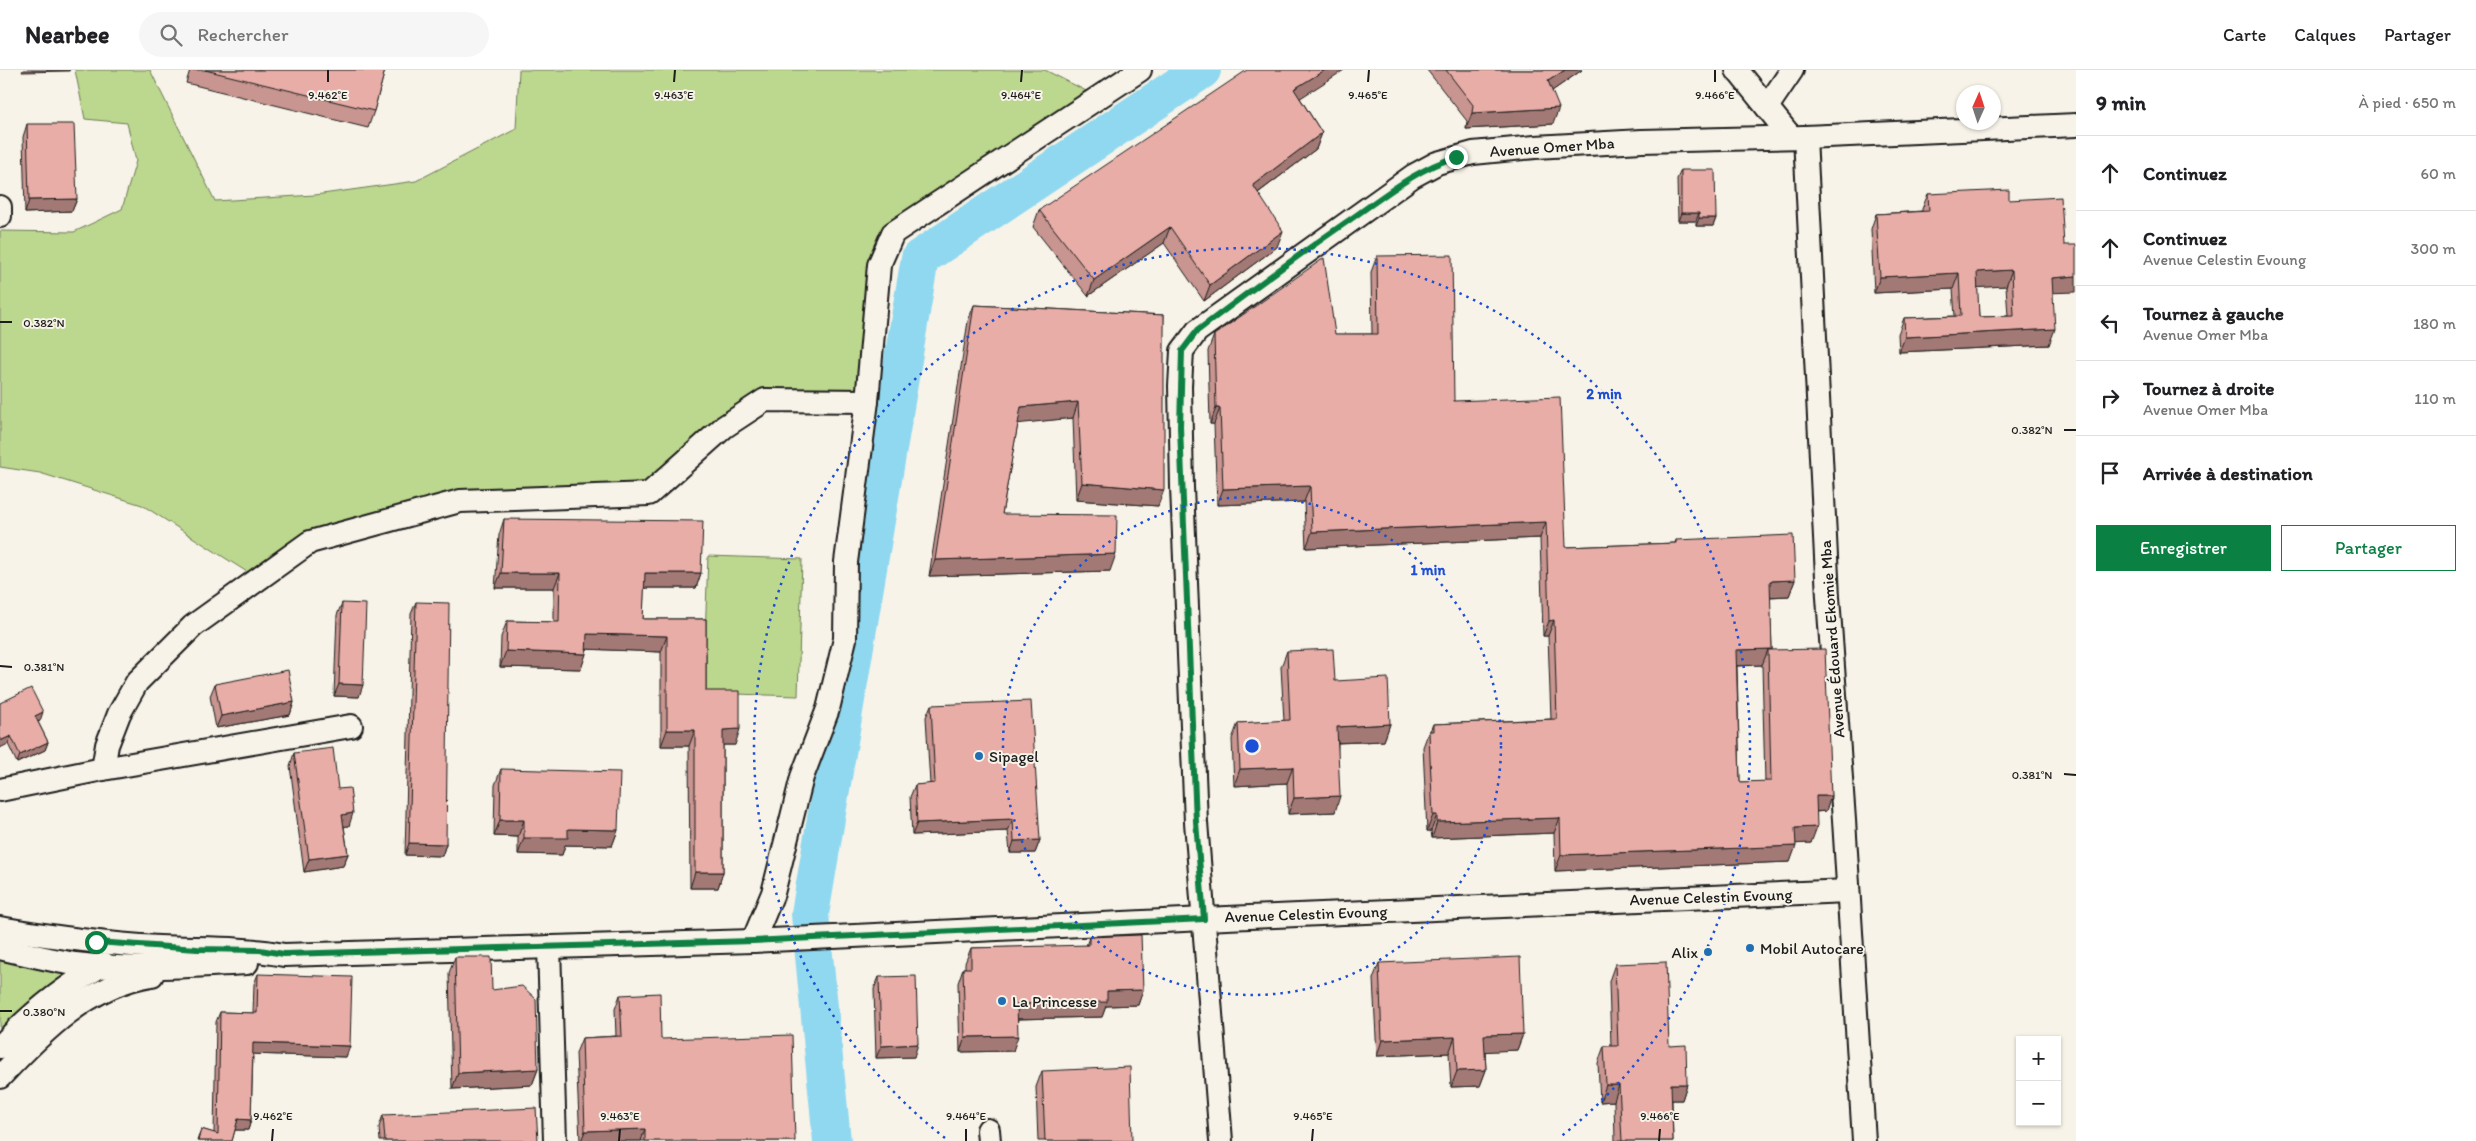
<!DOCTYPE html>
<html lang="fr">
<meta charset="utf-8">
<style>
:root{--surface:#fff;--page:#f6f6f6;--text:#202124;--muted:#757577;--line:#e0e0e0;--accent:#0b8043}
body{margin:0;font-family:Itim,sans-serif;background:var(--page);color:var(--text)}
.controls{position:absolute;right:15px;bottom:15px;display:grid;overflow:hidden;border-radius:0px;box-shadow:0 1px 4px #0004}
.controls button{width:45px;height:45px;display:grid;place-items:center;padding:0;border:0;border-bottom:1px solid var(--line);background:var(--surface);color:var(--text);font:25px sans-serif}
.compass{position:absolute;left:1956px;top:15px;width:45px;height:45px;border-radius:50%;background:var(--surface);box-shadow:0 1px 4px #0004;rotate:3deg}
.stop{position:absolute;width:15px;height:15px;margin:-11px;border:4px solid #0b8043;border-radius:50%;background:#fff}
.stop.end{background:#0b8043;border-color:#fff;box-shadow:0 1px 5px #0008}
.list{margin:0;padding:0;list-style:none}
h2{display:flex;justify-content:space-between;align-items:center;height:65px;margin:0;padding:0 20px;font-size:21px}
h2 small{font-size:16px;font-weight:400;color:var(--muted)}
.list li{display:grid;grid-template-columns:32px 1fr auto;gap:15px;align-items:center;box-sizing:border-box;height:75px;padding:0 20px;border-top:1px solid var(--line)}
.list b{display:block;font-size:19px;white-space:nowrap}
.list p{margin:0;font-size:16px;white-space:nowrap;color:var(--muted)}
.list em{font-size:16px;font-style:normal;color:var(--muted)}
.actions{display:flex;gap:10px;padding:15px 20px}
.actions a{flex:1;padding:11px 0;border:1px solid var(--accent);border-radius:0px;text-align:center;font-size:18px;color:var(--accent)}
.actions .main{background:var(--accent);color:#fff}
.icon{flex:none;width:28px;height:28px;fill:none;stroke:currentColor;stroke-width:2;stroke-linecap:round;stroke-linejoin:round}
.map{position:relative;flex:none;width:2076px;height:1071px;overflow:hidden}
header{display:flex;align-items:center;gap:30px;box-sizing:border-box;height:70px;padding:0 25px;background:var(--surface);border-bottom:1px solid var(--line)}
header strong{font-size:24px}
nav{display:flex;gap:28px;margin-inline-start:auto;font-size:18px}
.search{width:350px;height:45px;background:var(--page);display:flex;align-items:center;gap:12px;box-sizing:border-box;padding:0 18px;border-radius:28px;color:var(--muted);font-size:19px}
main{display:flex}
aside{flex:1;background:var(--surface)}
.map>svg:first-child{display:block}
.green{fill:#bcd78e;stroke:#6c7a55}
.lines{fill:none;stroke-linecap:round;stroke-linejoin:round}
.river{stroke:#8fd8f0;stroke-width:38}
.minor-casing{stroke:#1c1c1c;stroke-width:26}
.minor{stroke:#f7f3e8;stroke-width:22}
.wall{fill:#c89590;stroke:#1c1c1c;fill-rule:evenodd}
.shaded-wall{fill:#a27975;stroke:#1c1c1c}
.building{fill:#e8ada7;stroke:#1c1c1c;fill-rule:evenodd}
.route{stroke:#0b8043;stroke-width:6}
.ticks{fill:none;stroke:#1c1c1c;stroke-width:2}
.ring{fill:none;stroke:#1d4ed8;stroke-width:2.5;stroke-dasharray:2.5 5}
.poi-dot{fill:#1f6fb2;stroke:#f7f3e8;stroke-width:2}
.labels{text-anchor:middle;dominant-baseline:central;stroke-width:4;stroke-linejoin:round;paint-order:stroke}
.street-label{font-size:16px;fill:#1c1c1c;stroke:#f7f3e8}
.poi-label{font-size:16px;fill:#1c1c1c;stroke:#f7f3e8;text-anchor:start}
.ticks-label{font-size:12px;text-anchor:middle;fill:#1c1c1c;stroke:#f7f3e8;stroke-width:4;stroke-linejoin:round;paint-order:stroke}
.centre{fill:#1d4ed8;stroke:#f7f3e8;stroke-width:2.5}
.ring-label{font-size:15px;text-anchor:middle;font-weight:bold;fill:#1d4ed8;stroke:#f7f3e8;stroke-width:4;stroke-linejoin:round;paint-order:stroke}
</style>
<header>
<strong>Nearbee</strong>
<div class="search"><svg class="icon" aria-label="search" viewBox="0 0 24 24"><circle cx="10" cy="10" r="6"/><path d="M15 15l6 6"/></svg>Rechercher</div>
<nav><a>Carte</a><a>Calques</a><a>Partager</a></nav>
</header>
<main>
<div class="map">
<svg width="2076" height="1071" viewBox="0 0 2076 1071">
<rect width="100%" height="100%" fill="#f7f3e8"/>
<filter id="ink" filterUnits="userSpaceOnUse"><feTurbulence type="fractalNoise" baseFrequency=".02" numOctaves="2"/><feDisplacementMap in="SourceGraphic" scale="10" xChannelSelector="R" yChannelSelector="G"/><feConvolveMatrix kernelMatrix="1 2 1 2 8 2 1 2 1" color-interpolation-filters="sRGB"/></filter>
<g filter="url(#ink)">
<!-- green -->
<g class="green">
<polygon points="75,0 150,0 215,131 315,125 416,111 516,59 519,0 1045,0 1098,27 893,163 867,331 765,330 649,424 460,431 310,472 258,509 142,435 40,403 0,397 0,161 74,162 122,139 136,91 127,53 85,49"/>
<polygon points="708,486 802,489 798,626 703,623"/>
<polygon points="0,886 72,902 0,964"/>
</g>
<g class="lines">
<!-- river -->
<polyline class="river" points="832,1071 810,844 920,188 1202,0"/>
<defs>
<g id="minor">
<polyline points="1737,0 1791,67"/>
<polyline points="1767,37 1792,0"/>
<polyline points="1805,67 1828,527 1844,750 1864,1071"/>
<polyline points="0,137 0,146"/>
<polyline points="103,699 107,675 119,644 137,612 193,556 310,472 460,431 649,424 724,357 765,330 867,331"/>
<polyline points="0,720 103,699 351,656"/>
<path d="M 0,858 C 53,867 106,874 159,877 C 201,879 243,877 284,885 L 753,871 L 1204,849 L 1848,821"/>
<polyline points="753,871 773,823 802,707 828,639 845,569 846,492 867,331 879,195 893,163 1140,0"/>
<polyline points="549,877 555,1071"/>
<path d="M 0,878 C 25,884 50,890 75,894 C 132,901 190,896 247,893"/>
<path d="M 0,977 C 29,945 66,916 104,894"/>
<path d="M 0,1007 C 42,962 88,915 152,905"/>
<polyline points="988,1060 989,1071"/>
<polyline points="1221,1071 1196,752 1182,417 1180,316 1182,281 1197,261 1413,106 1437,93 1473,83 1535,77 1642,71 1805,67 2076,55"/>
</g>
</defs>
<!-- minor casing -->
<use href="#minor" class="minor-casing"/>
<!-- minor -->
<use href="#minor" class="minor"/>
</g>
<!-- wall -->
<g class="wall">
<polygon points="190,0 385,0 374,41 368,58 186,13"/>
<polygon points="1427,0 1582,0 1552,21 1553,54 1466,59 1467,51"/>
<polygon points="1300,28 1322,63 1316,79 1258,123 1277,177 1204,231 1164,173 1088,226 1033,157 1039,140"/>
<polygon points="27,54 77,129 72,141 25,143 23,67"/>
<polygon points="1681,100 1716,148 1713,156 1696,156 1696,151 1678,151 1677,109"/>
<path d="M 1928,124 L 2009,130 L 2053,223 L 2049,275 L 1899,282 L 1898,264 L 1904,248 L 1955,246 L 1953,219 L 1874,223 L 1871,159 L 1876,144 L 1922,141 L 1922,139 ZM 2006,216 L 2008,246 L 1979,247 L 1977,217 Z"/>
<path d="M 1377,186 L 1454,331 L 1566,477 L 1675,473 L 1676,470 L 1795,510 L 1789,526 L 1770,527 L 1772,579 L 1826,741 L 1816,742 L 1811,773 L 1796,773 L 1790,792 L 1555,801 L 1554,763 L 1432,768 L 1431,761 L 1427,761 L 1423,677 L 1429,661 L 1430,661 L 1433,654 L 1551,649 L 1548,566 L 1543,566 L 1540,468 L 1306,478 L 1304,432 L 1217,435 L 1214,354 L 1210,354 L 1208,281 L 1214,265 L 1372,264 L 1371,202 ZM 1762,595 L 1765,712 L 1740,712 L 1737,596 Z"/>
<polygon points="974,235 1164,245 1158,436 1076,430 1073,348 1018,353 1002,444 1110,501 929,506 968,251"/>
<polygon points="504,449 701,503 696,518 644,518 643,549 706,549 706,621 735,675 723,675 723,802 718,818 690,818 689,676 661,676 661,582 587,579 581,599 500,597 501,567 507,551 554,552 554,518 495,518 499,465"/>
<polygon points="416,532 446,774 442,786 405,785 411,544"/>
<polygon points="342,533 359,627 334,626 337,545"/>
<polygon points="1287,581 1390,654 1384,671 1338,673 1335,742 1288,744 1287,713 1234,716 1232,669 1238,653 1284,651 1281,597"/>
<polygon points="215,614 294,632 290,645 216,658 210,626"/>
<polygon points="0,633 40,651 38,652 48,672 45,680 17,693 8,674"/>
<polygon points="931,635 1040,770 1035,783 1010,783 1008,761 912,765 910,727 915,715 930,714 926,647"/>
<polygon points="294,683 338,719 349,756 344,756 348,784 343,796 304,802 290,696"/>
<polygon points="501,699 618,760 612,776 565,775 562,785 518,784 518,767 494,766 495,715"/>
<polygon points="1089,867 1143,920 1138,935 1106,936 1102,947 1018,949 1013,981 960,982 958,913 963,898 965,898 965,893 971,878 1086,876"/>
<polygon points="455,887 492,920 538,999 532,1015 452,1019 449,903"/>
<polygon points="1379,893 1523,964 1517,980 1485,981 1486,1000 1480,1016 1451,1017 1449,983 1377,986 1373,909"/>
<polygon points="1615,894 1669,976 1687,1014 1682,1030 1672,1030 1673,1071 1615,1071 1614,1031 1600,1032 1598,993 1604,976 1611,976 1609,911"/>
<polygon points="258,904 350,976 346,987 253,984 251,1050 248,1060 235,1060 232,1071 197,1071 201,1059 214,1063 216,952 220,942 253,943 254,914"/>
<polygon points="879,907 914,987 876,988 874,919"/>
<polygon points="620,925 661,969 795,1071 580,1071 576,983 582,968 616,966 615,939"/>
<polygon points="1042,1001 1132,1071 1038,1071 1036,1017"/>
<polygon points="383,1045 538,1071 380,1071 379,1057"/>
</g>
<!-- shaded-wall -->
<g class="shaded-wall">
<polygon points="23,0 70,0 69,1 22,2"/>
<polygon points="1325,0 1344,0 1288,36 1294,19"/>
<polygon points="1565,0 1582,0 1542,28 1548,11"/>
<polygon points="1559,38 1553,54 1466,59 1472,43"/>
<polygon points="1322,63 1316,79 1247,131 1253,115"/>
<polygon points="77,129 72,141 25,143 29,130"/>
<polygon points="1681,143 1699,143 1696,151 1678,151"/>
<polygon points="1699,148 1716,148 1713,156 1696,156"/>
<polygon points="1170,157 1164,173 1088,226 1094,210"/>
<polygon points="1283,161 1277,177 1204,231 1210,215"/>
<polygon points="2012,200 2006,216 1971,218 1977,202"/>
<polygon points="1959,203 1953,219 1874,223 1880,207"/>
<polygon points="2076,206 2076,222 2046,223 2052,208"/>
<polygon points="2055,259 2049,275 1899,282 1905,267"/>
<polygon points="1078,332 1073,348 1015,354 1021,337"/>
<polygon points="1216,338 1220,338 1214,354 1210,354"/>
<polygon points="1082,413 1164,420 1158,436 1076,430"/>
<polygon points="1310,416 1304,432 1217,435 1223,419"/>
<polygon points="1546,452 1540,468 1306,478 1312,462"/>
<polygon points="1116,484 1110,501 929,506 935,490"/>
<polygon points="501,503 560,503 554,518 495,518"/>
<polygon points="645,503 701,503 696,518 639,518"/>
<polygon points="1795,510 1789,526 1764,527 1770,511"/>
<polygon points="1554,550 1548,566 1543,566 1549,551"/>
<polygon points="587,564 667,566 661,582 582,579"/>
<polygon points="1772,579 1768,580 1762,595 1731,596 1736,580"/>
<polygon points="506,581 586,584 581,599 500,597"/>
<polygon points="339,614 363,615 359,627 334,626"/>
<polygon points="294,632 290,645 216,658 221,646"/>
<polygon points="43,642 40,651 32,654 35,646"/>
<polygon points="1390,654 1384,671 1331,673 1337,657"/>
<polygon points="740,659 735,675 717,675 723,660"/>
<polygon points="667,660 695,660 689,676 661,676"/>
<polygon points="11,666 8,674 0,678 0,671"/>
<polygon points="48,672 45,680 17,693 20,685"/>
<polygon points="1293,697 1287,713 1234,716 1240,699"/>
<polygon points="1340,726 1335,742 1288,744 1294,728"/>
<polygon points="1816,726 1831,726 1826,741 1810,742"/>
<polygon points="353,743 349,756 338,757 342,745"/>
<polygon points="1433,745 1437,745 1431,761 1427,761"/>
<polygon points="1560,748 1554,763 1432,768 1437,752"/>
<polygon points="1013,749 1008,761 912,765 917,753"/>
<polygon points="500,750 524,750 518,767 494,766"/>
<polygon points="1817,757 1811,773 1790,774 1795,758"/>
<polygon points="568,759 618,760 612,776 565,775 562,785 518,784 524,768"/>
<polygon points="1040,770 1035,783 1010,783 1014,771"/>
<polygon points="409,773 446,774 442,786 405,785"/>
<polygon points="1796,776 1790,792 1555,801 1561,785"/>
<polygon points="348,784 343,796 304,802 309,789"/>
<polygon points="695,802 723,802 718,818 690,818"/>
<polygon points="1143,920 1138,935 1106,936 1102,947 1012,949 1017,934 1107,921"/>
<polygon points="1523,964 1517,980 1478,982 1484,965"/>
<polygon points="1018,966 1013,981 960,982 965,967"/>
<polygon points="1455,967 1449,983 1377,986 1382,970"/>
<polygon points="253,973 350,976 346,987 249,984"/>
<polygon points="918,974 914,987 876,988 881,976"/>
<polygon points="538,999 532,1015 452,1019 458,1003"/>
<polygon points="1486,1000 1480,1016 1451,1017 1457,1001"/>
<polygon points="1671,1014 1687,1014 1682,1030 1665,1030"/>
<polygon points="1606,1015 1619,1015 1614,1031 1600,1032"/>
<polygon points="238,1049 251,1050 248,1060 234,1060"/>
<polygon points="645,1059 641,1071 581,1071 585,1061"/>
</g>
<!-- building -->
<g class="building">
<polygon points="205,0 385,0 374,41"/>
<polygon points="1247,0 1325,0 1294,19 1322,63 1253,115 1283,161 1210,215 1170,157 1094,210 1039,140"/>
<polygon points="1446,0 1565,0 1548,11 1559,38 1472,43 1473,35"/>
<polygon points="27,54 74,54 77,129 29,130"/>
<polygon points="1681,100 1715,100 1716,148 1699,148 1699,143 1681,143"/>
<path d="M 2009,120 L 2009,130 L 2061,127 L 2064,175 L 2076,175 L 2076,206 L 2052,208 L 2055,259 L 1905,267 L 1904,248 L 1961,246 L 1959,203 L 1880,207 L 1876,144 L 1929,141 L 1928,124 ZM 2012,200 L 2014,246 L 1979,247 L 1977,202 Z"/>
<polygon points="1452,185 1454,331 1560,327 1566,477 1676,473 1676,470 1793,465 1795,510 1770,511 1772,579 1736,580 1740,712 1771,711 1768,580 1825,579 1831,726 1816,726 1817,757 1795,758 1796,776 1561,785 1560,748 1437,752 1437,745 1433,745 1430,689 1429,661 1433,661 1433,654 1557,649 1554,550 1549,551 1546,452 1312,462 1310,416 1223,419 1220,338 1216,338 1214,265 1324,188 1335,264 1378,264 1377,186"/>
<polygon points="974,235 1164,245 1164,420 1082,413 1078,332 1021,337 1002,444 1117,445 1116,484 935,490"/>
<polygon points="504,449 703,451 701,503 645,503 643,549 706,549 706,621 740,621 740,659 723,660 723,802 695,802 695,660 667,660 667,566 587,564 586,584 506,581 507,551 559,552 560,503 501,503"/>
<polygon points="416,532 449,533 446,774 409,773"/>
<polygon points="342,533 366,534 363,615 339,614"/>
<polygon points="1333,579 1335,611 1388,608 1390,654 1337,657 1340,726 1294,728 1293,697 1240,699 1238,653 1290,650 1287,581"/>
<polygon points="288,600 294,632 221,646 215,614"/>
<polygon points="31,618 43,642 35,646 48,672 20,685 11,666 0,671 0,633"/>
<polygon points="1031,631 1040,770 1014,771 1013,749 917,753 915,715 935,713 931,635"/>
<polygon points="333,678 338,719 350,718 353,743 342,745 348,784 309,789 294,683"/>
<polygon points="501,699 620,702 618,760 568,759 568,768 524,768 524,750 500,750"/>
<polygon points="1141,865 1143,920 1107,921 1107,932 1017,934 1018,966 965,967 963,898 971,898 971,878 1089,875 1089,867"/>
<polygon points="455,887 491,887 492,920 522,916 536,929 538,999 458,1003"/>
<polygon points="1520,887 1523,964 1484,965 1486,1000 1457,1001 1455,967 1382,970 1379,893"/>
<polygon points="1666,892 1669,976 1686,975 1687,1014 1671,1014 1673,1071 1622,1071 1619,1015 1606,1015 1604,976 1618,976 1615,894"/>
<polygon points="258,904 352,907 350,976 253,973 251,1050 238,1049 232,1071 198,1071 201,1059 218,1064 220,942 257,943"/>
<polygon points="916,906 918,974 881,976 879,907"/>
<polygon points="660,923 661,969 792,965 795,1071 645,1071 645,1059 585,1061 582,968 622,966 620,925"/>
<polygon points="1130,997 1132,1071 1045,1071 1042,1001"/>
<polygon points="536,1038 538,1071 385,1071 383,1045"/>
</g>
</g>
<g class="lines" filter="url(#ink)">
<!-- route -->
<path class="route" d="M 96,872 L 197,879 L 260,880 L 284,884 L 753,871 L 1204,849 L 1196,752 L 1180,357 L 1182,281 L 1197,261 C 1247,223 1297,186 1348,151 C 1383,127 1416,99 1456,87"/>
</g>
<!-- ticks -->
<path class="ticks" d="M 328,12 L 328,0M 674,12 L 675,0M 1021,12 L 1022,0M 1368,12 L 1369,0M 1715,12 L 1715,0M 0,252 L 12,252M 2064,360 L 2076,360M 0,596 L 12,597M 2064,704 L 2076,705M 0,941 L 12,941M 272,1071 L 273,1059M 619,1071 L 620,1059M 966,1071 L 966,1059M 1312,1071 L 1313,1059M 1659,1071 L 1660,1059"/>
<!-- distance rings -->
<g class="ring">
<circle cx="1252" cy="676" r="249"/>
<path d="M945 1068A498 498 0 1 1 1559 1068"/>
</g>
<!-- markers -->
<g class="poi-dot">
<circle cx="979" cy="686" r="5"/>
<circle cx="1750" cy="878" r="5"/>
<circle cx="1708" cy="882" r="5"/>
<circle cx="1002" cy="931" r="5"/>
</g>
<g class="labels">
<!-- street labels -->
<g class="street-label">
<text transform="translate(1552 77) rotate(-4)">Avenue Omer Mba</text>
<text transform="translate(1832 569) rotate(-94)">Avenue Édouard Ekomie Mba</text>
<text transform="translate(1711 827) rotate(-2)">Avenue Celestin Evoung</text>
<text transform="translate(1306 844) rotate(-2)">Avenue Celestin Evoung</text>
</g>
<!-- poi labels -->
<g class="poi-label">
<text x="989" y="686">Sipagel</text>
<text x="1760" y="878">Mobil Autocare</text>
<text x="1698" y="882" text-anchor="end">Alix</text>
<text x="1012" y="931">La Princesse</text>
</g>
</g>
<g class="ticks-label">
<text x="328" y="29">9.462°E</text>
<text x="674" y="29">9.463°E</text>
<text x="1021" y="29">9.464°E</text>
<text x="1368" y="29">9.465°E</text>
<text x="1715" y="29">9.466°E</text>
<text x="44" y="257">0.382°N</text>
<text x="2032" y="364">0.382°N</text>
<text x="44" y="601">0.381°N</text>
<text x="2032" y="709">0.381°N</text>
<text x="44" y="946">0.380°N</text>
<text x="273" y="1050">9.462°E</text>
<text x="620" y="1050">9.463°E</text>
<text x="966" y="1050">9.464°E</text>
<text x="1313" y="1050">9.465°E</text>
<text x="1660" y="1050">9.466°E</text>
</g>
<circle cx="1252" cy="676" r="8" class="centre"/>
<g class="ring-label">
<text x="1604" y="329">2 min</text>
<text x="1428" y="505">1 min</text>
</g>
</svg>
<div class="controls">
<button>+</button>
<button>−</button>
</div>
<svg class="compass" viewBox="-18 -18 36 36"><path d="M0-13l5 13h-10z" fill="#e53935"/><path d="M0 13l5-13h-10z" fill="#757577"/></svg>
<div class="stop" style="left:96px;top:872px"></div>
<div class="stop end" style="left:1456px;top:87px"></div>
</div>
<aside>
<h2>9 min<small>À pied · 650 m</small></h2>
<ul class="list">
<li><svg class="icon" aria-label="ahead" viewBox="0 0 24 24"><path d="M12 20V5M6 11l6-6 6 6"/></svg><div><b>Continuez</b></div><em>60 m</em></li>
<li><svg class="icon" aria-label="ahead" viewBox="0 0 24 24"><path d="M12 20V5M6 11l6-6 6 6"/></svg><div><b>Continuez</b><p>Avenue Celestin Evoung</p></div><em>300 m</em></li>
<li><svg class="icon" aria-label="left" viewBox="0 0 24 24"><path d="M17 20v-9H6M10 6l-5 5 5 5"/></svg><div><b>Tournez à gauche</b><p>Avenue Omer Mba</p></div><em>180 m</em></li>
<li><svg class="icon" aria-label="right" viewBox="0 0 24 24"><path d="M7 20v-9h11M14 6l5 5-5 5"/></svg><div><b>Tournez à droite</b><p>Avenue Omer Mba</p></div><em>110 m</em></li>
<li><svg class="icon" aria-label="arrive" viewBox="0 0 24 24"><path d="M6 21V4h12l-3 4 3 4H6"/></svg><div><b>Arrivée à destination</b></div></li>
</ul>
<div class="actions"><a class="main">Enregistrer</a><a>Partager</a></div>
</aside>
</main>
